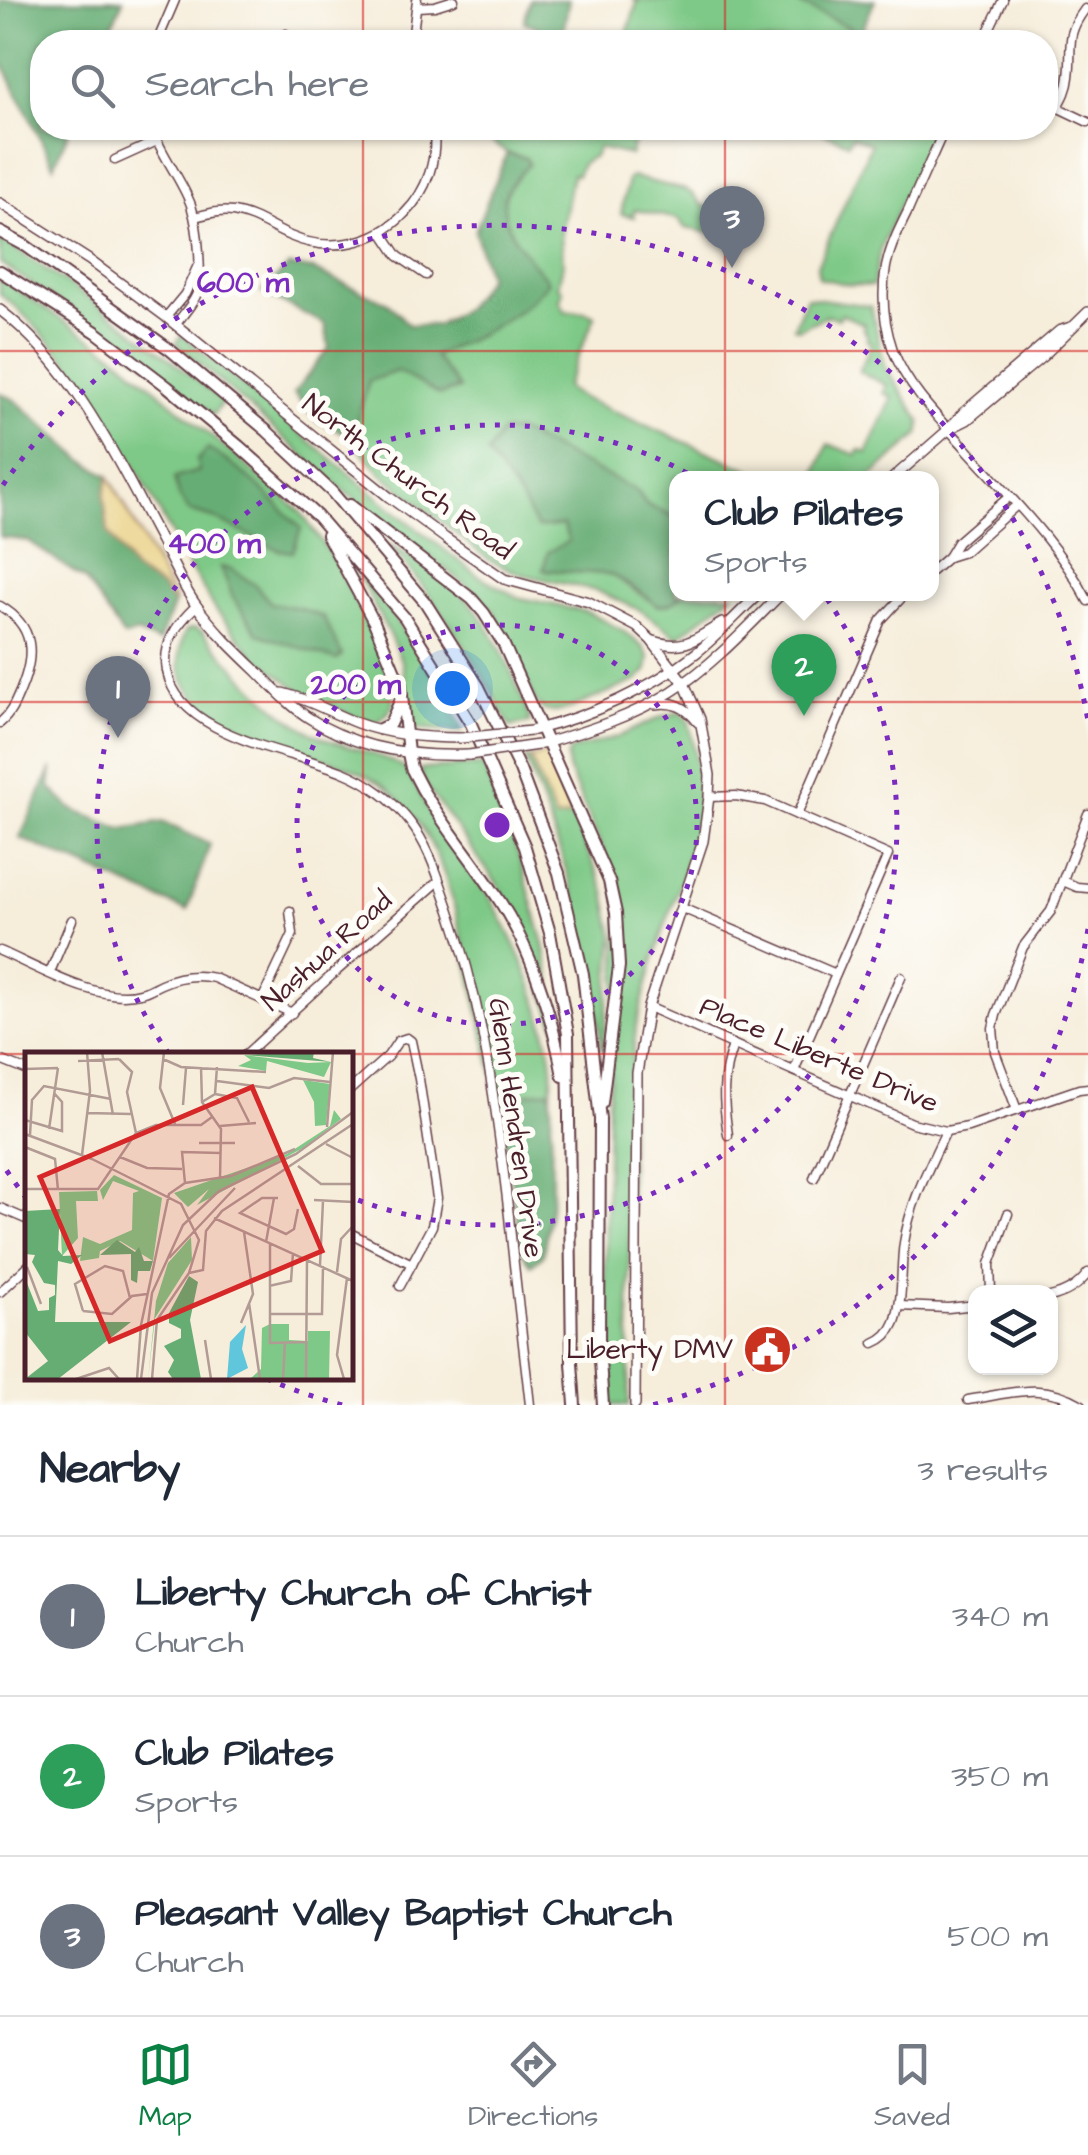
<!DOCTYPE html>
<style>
:root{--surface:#fff;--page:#f2f2f3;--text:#1f2937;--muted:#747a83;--line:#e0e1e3;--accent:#0b8043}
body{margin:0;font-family:"Architects Daughter",sans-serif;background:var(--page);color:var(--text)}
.controls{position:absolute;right:30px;bottom:30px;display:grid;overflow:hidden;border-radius:20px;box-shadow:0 2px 8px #0004}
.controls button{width:90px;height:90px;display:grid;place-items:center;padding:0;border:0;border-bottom:2px solid var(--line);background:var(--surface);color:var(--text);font:50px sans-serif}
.you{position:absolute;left:452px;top:688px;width:35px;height:35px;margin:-25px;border:8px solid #fff;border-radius:50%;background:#1a73e8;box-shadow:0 0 0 15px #1a73e833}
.badge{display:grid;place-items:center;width:65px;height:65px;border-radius:50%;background:var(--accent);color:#fff;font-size:32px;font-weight:700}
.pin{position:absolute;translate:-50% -82px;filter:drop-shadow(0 2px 5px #0008)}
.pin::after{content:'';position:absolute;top:52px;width:35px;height:30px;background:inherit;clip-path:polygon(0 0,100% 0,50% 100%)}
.popup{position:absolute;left:669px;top:471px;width:270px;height:130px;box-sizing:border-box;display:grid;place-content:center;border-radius:20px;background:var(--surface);filter:drop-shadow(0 2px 8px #0005);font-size:32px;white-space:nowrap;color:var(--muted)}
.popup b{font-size:38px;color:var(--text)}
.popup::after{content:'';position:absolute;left:50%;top:100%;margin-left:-20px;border:20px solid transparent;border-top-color:var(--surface)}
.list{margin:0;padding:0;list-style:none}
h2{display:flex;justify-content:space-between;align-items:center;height:130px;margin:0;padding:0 40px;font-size:42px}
h2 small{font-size:32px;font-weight:400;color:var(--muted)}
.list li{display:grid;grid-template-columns:65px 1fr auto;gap:30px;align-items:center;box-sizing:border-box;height:160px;padding:0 40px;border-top:2px solid var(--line)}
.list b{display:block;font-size:38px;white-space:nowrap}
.list p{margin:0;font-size:32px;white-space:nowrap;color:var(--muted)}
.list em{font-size:32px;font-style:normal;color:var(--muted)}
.icon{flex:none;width:55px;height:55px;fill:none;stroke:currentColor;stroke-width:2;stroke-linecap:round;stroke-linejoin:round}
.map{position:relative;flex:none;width:1088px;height:1405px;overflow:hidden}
.search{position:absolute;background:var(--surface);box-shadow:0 2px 8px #0004;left:30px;right:30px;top:30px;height:110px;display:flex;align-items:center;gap:25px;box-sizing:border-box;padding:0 35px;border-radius:40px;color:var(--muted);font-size:38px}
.sheet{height:610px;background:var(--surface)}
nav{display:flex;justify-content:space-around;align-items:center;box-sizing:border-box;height:140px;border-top:2px solid var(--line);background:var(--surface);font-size:28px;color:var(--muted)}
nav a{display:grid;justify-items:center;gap:5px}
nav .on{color:var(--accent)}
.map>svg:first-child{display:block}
.green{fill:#7ec987;stroke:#647459;stroke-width:2.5;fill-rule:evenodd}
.forest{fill:#66ad74;stroke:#586650;stroke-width:2.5}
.sand{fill:#eeda9e;stroke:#9c7c64;stroke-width:2.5}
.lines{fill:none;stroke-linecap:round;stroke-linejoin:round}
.minor-casing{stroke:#643e45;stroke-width:11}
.major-casing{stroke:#643e45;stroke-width:12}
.highway-casing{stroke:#643e45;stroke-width:14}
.minor{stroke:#fff;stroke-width:8}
.major{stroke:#fff;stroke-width:9}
.highway{stroke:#fff;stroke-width:10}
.major-bridge-casing{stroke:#643e45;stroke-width:12;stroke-linecap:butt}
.major-bridge{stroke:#fff;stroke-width:9}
.grid{fill:none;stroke:#d62828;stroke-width:2.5;stroke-opacity:0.55}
.ring{fill:none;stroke:#7b2cbf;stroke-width:5;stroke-dasharray:5 10}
.labels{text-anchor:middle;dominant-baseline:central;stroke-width:10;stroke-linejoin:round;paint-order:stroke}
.street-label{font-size:28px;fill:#4a1f2b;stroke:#fdfcf7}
.poi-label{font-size:28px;fill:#4a1f2b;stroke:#fdfcf7;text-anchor:end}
.inset-road{fill:none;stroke:#b19b94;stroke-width:2.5}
.view{fill:#d62828;fill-opacity:0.15;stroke:#d62828;stroke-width:5}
.inset-edge{fill:none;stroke:#4a1f2b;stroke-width:5}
.centre{fill:#7b2cbf;stroke:#fdfcf7;stroke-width:5}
.ring-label{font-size:30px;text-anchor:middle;font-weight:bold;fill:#7b2cbf;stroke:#fdfcf7;stroke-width:10;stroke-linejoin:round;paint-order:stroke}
</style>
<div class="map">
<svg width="1088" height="1405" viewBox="0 0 1088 1405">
<rect width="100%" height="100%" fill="#fdfcf7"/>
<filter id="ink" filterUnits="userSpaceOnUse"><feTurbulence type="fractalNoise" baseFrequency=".01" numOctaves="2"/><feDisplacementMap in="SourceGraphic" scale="20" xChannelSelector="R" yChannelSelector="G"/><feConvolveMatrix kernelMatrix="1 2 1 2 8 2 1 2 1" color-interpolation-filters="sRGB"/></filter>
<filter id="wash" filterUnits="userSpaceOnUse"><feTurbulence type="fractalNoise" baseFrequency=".0048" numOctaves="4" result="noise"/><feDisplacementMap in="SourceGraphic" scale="40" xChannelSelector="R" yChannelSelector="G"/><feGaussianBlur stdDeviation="2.25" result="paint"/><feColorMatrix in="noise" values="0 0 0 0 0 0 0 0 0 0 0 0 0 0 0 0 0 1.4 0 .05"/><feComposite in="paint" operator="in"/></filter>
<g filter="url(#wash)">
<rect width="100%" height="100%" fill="#f6edda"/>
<!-- green -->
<g class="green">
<polygon points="634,0 791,0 885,42 636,42 626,37 637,2"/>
<path d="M 490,128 L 642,128 L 640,140 L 634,139 L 631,155 L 598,148 L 594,157 C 583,159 581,165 577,175 L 572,174 L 561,233 L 563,264 L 558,287 L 563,290 L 560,300 L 565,311 L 586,312 L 595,316 L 566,385 L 567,389 L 579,397 L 769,478 L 676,478 L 676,517 L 647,505 L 637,491 L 517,431 L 520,498 L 537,528 L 563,525 L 570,541 L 548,552 L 544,570 L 610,574 L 658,606 L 670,604 L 684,594 L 733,594 L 678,637 L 640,610 L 597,591 L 520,574 L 489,560 L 381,473 L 345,433 L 356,422 L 369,381 L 397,371 L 440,395 L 459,389 L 434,356 L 482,334 L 547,281 C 533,263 500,227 504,203 C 506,187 518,172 526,158 L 507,153 L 488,139 Z"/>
<polygon points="812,128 935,128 880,250 873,286 850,285 819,278 817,266 871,144 852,136 848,143"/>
<polygon points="632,177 686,190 693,194 703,206 727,211 723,221 711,233 685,228 679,219 635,210 633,213 634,217 621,214 628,179"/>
<path d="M 0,239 C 78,289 153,342 223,402 L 213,415 L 119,342 L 0,263 Z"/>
<path d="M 0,279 L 113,353 L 300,511 L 334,560 L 373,635 L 391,685 L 393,705 L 387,714 L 379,721 L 371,722 L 350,715 L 301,691 L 255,657 L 216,610 L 187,563 L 137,470 L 81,377 L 51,343 L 19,310 L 0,294 ZM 199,471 L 279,550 L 214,518 L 189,511 L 175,478 Z"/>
<polygon points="807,297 871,306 885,367 921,421 919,435 869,478 814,478 828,444 857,455 859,450 867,453 893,397 884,393 887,385 859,372 872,343 867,341 867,334 863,329 864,324 841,314 838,319 828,315 799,329 794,327"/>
<polygon points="182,335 392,509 476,574 517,597 587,612 622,630 643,647 649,657 647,671 638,680 571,708 555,712 544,710 536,703 511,643 493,610 467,586 345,492 176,343"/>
<path d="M 388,544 C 416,559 457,585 477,611 C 501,643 516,682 530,719 L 529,723 L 510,727 C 478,660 436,600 388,544 Z"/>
<path d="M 353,566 C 395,615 432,668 461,726 L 462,732 L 412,728 L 402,662 L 386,628 Z"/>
<path d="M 195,628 L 203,632 C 237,671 274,715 321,737 C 341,746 394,757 406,770 C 417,783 422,802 432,817 C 455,850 482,881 501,917 C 520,952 536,991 545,1030 C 550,1050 555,1069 551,1090 L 499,1098 C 489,1056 479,1014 470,972 C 454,905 443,836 388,789 C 335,744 140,732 186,630 Z"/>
<polygon points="680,712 688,719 691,731 697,767 698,821 692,848 654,958 636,1026 630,1090 629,1405 610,1405 604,1331 608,1103 615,1023 619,908 608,862 568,769 567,758 571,750 620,736 661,717"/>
<path d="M 530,758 L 556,819 L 572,816 L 605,891 L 614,938 L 603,1049 L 601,1049 C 593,946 565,854 525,759 Z"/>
<polygon points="483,765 518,853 544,944 559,1025 559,1036 523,933 498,885 425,785 420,769"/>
</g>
<!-- forest -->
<g class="forest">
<polygon points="0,0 123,0 105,42 42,42 42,128 70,128 54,166 0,58"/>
<polygon points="530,0 569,0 564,27 552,42 540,42 538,40 538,27 524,22"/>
<polygon points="791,0 875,0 861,33"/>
<path d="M 507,153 L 526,158 L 529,164 C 522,171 513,180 508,189 C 492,220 529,258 548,281 C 523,317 473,338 434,356 L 459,388 L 440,395 L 397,371 L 369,381 L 356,422 L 345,433 L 317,421 L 294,393 L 329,348 L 325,324 L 261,292 L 289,266 L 313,270 L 388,303 L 409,325 L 438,325 L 466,307 L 488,277 L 475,231 Z"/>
<polygon points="0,393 15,400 82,459 109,476 104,497 133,570 162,588 174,603 159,642 137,633 124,637 85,580 28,541 0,537"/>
<polygon points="517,431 637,491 647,505 676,517 676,594 684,594 670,604 658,606 639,591 610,574 543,570 548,552 569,541 563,525 537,528 520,498 487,454 501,432"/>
<path d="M 208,449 C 244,469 272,499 301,528 L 293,552 L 279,550 L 214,518 L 189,511 L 179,496 L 174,478 L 199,471 L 197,460 Z"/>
<polygon points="221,567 231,569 255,585 271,603 299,608 323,617 342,655 337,660 258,634 233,598"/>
<polygon points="52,768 50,788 73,810 122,829 163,822 210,844 187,911 20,838"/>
<polygon points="551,1090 552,1196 543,1255 531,1265 522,1252 499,1098"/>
</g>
<!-- sand -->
<g class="sand">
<polygon points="109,476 175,600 174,603 162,588 133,570 108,532 104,497"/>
<polygon points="545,754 547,755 572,816 556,819 530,758"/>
</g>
</g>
<g filter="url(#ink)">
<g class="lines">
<defs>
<g id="minor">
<polyline points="417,7 435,6 454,0"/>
<polyline points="286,34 288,42"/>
<polyline points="157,42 175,0"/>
<polyline points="412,42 417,0"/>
<polyline points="983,42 1003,0"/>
<polyline points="1046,102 1088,122"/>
<path d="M 1058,107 C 1063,98 1068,89 1069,77 C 1073,46 1064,37 1085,9"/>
<path d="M 152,128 C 161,155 181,178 191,205 C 196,221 198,236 199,252 C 201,292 202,291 176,324"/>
<path d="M 945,128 C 933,155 920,183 908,211 C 899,229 890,247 886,267 C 881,295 884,324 893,350 C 906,386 939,419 965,447 C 1008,495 1058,543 1088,601"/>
<polyline points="115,160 157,141"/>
<path d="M 195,217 C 207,214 220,210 233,212 C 254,215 271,228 290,236 C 329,253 376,244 405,213 C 428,190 437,159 434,128"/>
<polyline points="382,232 398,256 426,275"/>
<polyline points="166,317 185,294 199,263"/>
<polyline points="948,557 964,552 1017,505"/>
<polyline points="932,571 948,557 957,542 1010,496"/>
<path d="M 0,606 C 35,626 35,655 21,689 C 15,703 11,714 0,723"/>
<path d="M 196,606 C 177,624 162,643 167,671 C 179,737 290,750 343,772 C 368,782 393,800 409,821 C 430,847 439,880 450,911 C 484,1010 497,1113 509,1216 C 515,1279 523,1342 530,1405"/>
<polyline points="709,797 736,796 765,801 888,855 794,1071"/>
<polyline points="797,815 881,620 905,594"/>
<polyline points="1063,881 1077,887 1088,888"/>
<polyline points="682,908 836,974"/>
<path d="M 0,951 C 37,967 99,1004 140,993 C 147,992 154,987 161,984 C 179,976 196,974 214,978 L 292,1013"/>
<polyline points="50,972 72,920"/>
<polyline points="262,1000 293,934 290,911"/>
<polyline points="648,1007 912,1123 946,1131 968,1127 1079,1089 1088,1088"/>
<polyline points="245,1055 332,975 439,881"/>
<polyline points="0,1060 28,1071"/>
<polyline points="350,1090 388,1056 398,1041 407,1038 411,1041 419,1079 437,1198 432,1226 400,1286"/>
<polyline points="1017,1110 995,1052 993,1028 996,1015 1023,947 1051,911 1088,814"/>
<path d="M 728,1135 C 723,1101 721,1078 733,1045"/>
<polyline points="814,1178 901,977"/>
<polyline points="0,1208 28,1220"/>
<polyline points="350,1233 412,1264"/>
<polyline points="0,1292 28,1266"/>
<polyline points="991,1292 990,1264 1008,1214"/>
<path d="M 1050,1297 C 1067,1293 1078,1286 1088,1273"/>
<polyline points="899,1306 948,1308 976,1305"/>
<path d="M 874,1343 C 884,1339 891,1332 895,1322 C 904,1297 900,1268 904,1243 C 910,1203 929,1167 946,1131"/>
<path d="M 968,1400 C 1012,1393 1042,1381 1082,1405"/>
</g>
<g id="major">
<polyline points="0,203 89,260 166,317 389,497 445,538 504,579 589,602 637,627 651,640 684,683 700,719 710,775 709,797 703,841 648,1007 637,1073 635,1405"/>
<path d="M 0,310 C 76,368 119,464 163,545 C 174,565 183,587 196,605 C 213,629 237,652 258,672 C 274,688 290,706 309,718 C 356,749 413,757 469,755"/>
<polyline points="955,426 967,420 1043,356 1088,312"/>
<polyline points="893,478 948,430 963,413 1059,331 1071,327"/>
<path d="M 654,641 C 685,651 697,638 722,623"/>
<path d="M 282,693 C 309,699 331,713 357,723 C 389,735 427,738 461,738"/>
<path d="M 655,704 C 674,701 686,707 698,722"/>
<path d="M 534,730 C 591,716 650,689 696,653 C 719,635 738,613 759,594"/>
<path d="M 542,744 C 587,731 631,717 671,692 C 712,666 747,628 781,594"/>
</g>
<g id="highway">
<polyline points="0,232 26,246 169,349 267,431 332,492 425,602 479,687 520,770 559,873 583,974 600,1119 599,1345 603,1405"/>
<polyline points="0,271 96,332 168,387 239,446 317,516 405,618 471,724 525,847 550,933 568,1034 572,1363 575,1405"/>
<polyline points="350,505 472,599 484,613 503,643 609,881 616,913 619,966 602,1103"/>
<path d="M 327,535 L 374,622 L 401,686 L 408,753 L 411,768 L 422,789 C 446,829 476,864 501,903 C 534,955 552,1016 563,1076"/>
<polyline points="380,729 390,724 400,701"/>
</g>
</defs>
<!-- minor casing -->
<use href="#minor" class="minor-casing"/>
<!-- major casing -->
<use href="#major" class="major-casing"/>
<!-- highway casing -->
<use href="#highway" class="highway-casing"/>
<!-- minor -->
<use href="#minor" class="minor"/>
<!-- major -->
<use href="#major" class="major"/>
<!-- highway -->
<use href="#highway" class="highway"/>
<defs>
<g id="major-bridge">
<polyline points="461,738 531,731"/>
<polyline points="469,755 538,745"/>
</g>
</defs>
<!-- major-bridge casing -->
<use href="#major-bridge" class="major-bridge-casing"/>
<!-- major-bridge -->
<use href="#major-bridge" class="major-bridge"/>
</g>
</g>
<!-- grid -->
<path class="grid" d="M 363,0 L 363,42M 725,0 L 725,42M 363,128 L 363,1405M 725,128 L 725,1405M 0,351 L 1088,351M 0,702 L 1088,702M 0,1054 L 1088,1054"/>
<!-- distance rings -->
<g class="ring">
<circle cx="497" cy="825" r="200"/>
<path d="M169 1054A400 400 0 1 1 350 1197"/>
<path d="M1088 929A600 600 0 0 1 652 1405M342 1405A600 600 0 0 1 267 1379M27 1199A600 600 0 0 1 3 1165M3 485A600 600 0 0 1 1088 721"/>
</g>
<!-- icons -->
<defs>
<symbol id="civic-disc" viewBox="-11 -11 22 22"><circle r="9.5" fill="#c8321e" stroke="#fdfcf7"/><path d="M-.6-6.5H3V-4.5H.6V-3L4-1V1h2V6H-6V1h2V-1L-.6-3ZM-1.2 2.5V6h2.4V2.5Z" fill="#fff"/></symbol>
</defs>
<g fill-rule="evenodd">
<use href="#civic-disc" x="740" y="1322" width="55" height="55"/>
</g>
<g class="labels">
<!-- street labels -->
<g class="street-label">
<text transform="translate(408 477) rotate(37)">North Church Road</text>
<text transform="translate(327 951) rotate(-42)">Nashua Road</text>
<text transform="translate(819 1055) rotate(23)">Place Liberte Drive</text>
<text transform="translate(516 1128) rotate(82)">Glenn Hendren Drive</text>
</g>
<!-- poi labels -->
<g class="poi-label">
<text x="733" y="1349">Liberty DMV</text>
</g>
</g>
<!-- overview -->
<g transform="translate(25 1052)">
<rect width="328" height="328" fill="#f6edda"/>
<path d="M 219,3 L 283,11 L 306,10 L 299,25 L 242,9 L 241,19 L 213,14 L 226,8 ZM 278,28 L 305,32 L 301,73 L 290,74 L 289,50 ZM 309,58 L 316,67 L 278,96 L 172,153 L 184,137 L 163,155 L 149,141 L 262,102 L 305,74 ZM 89,123 L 137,146 L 128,209 L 95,189 L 75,199 L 74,206 L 55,209 L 58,185 L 75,192 L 107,178 L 108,141 L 114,139 L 88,129 L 78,148 L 75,138 ZM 72,139 L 73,149 L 51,149 L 53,186 L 37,204 L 34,140 ZM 166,185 L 167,208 L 130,266 L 123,327 L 131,249 L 143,211 ZM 245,272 L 264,272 L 264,288 L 283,289 L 283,279 L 305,279 L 304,327 L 225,327 L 236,317 L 237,276 Z" fill="#7ec987"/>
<path d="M 289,0 L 288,6 L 306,10 L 219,3 ZM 35,157 L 33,198 L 38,204 L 57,203 L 46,212 L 33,209 L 30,270 L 106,270 L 33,327 L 0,327 L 23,309 L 0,280 L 0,226 L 13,259 L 24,258 L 24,246 L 30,243 L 30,233 L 19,231 L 7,210 L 10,203 L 0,202 L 0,159 ZM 92,188 L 110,200 L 114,195 L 119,209 L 128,209 L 125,219 L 113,219 L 112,231 L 106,228 L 106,202 L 75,203 ZM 164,224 L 173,230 L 165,268 L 176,327 L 148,327 L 143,320 L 149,308 L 139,294 L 156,286 L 156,277 L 144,271 L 144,261 Z" fill="#66ad74"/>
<path d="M 221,273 L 217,297 L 223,316 L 202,327 L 205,290 Z" fill="#5fc6dc"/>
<path class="inset-road" d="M 77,0 L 88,63M 139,0 L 135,36 L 150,72M 94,7 L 107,20 L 102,40 L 111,81M 138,7 L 156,15 L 241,20M 53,9 L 94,7M 176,15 L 177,50 L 196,77 L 195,127M 0,17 L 33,16M 192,29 L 244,36 L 269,26 L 305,30M 190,42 L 212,46 L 224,70M 177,50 L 190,42 L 192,15M 158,53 L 161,16M 62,61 L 106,62M 0,68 L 37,79 L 37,50 L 29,41M 195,74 L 231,71M 302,75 L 308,0M 24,77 L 33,16M 0,82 L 67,107M 5,83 L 7,48 L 19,34 L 86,47M 174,91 L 210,91M 301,92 L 328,106M 0,95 L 30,107 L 33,138M 57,103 L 65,39 L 62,0M 95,105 L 122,116 L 157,117M 65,106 L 115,131M 273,114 L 296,132 L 328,132M 113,130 L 156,152 L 174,188 L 164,221 L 132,268 L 127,327M 160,131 L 157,100 L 195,101M 0,137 L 73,137 L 111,81 L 131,73 L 176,73 L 187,65M 253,146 L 237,146 L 215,161 L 261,182 L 269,177 L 273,157M 289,148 L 328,150M 189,166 L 328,229M 241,190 L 249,146M 245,192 L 245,291 L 282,290M 144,206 L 210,136M 295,213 L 298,149M 2,215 L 16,252M 312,220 L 316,187 L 328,174M 164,221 L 178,218 L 181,179 L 197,159 L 328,72M 244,234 L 266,229 L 268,201M 224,251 L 235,327M 58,259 L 50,232 L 80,214 L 98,219 L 105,246M 58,259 L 87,262 L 107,244 L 122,242M 244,262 L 297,262 L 298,214M 216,271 L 228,242 L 219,180M 180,288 L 186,327M 51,327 L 84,316 L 94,327M 112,327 L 116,273 L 144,142 L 160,131 L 206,124 L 270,97M 116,327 L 127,241 L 158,173 L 194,139 L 271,102 L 328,60M 258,327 L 260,290M 281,327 L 282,208M 319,327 L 312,303 L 322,226"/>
<path class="view" d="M 227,35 L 297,199 L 85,289 L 15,125 Z"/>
<rect width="328" height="328" class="inset-edge"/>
</g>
<circle cx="497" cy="825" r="15" class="centre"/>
<g class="ring-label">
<text x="243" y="292">600 m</text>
<text x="214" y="553">400 m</text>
<text x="356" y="694">200 m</text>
</g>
</svg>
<div class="controls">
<button><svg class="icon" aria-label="layers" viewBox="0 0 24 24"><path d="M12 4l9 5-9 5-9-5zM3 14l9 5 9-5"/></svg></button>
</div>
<div class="you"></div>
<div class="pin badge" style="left:118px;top:738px;background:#6b7280">1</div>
<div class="pin badge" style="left:804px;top:716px;background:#2e9e5b">2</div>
<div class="popup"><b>Club Pilates</b>Sports</div>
<div class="pin badge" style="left:732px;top:268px;background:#6b7280">3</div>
<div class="search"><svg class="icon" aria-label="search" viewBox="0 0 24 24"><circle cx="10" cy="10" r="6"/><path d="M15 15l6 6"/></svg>Search here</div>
</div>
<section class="sheet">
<h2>Nearby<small>3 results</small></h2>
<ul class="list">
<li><span class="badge" style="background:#6b7280">1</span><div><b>Liberty Church of Christ</b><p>Church</p></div><em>340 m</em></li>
<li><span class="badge" style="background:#2e9e5b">2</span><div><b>Club Pilates</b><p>Sports</p></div><em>350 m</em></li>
<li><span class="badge" style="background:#6b7280">3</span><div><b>Pleasant Valley Baptist Church</b><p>Church</p></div><em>500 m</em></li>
</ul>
</section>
<nav>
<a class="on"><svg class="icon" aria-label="map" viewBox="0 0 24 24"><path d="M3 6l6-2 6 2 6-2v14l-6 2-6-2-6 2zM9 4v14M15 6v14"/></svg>Map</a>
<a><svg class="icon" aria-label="directions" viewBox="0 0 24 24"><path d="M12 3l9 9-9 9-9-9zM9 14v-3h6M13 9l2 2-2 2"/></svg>Directions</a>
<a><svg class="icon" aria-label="saved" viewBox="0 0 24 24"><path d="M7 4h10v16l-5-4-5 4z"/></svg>Saved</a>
</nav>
